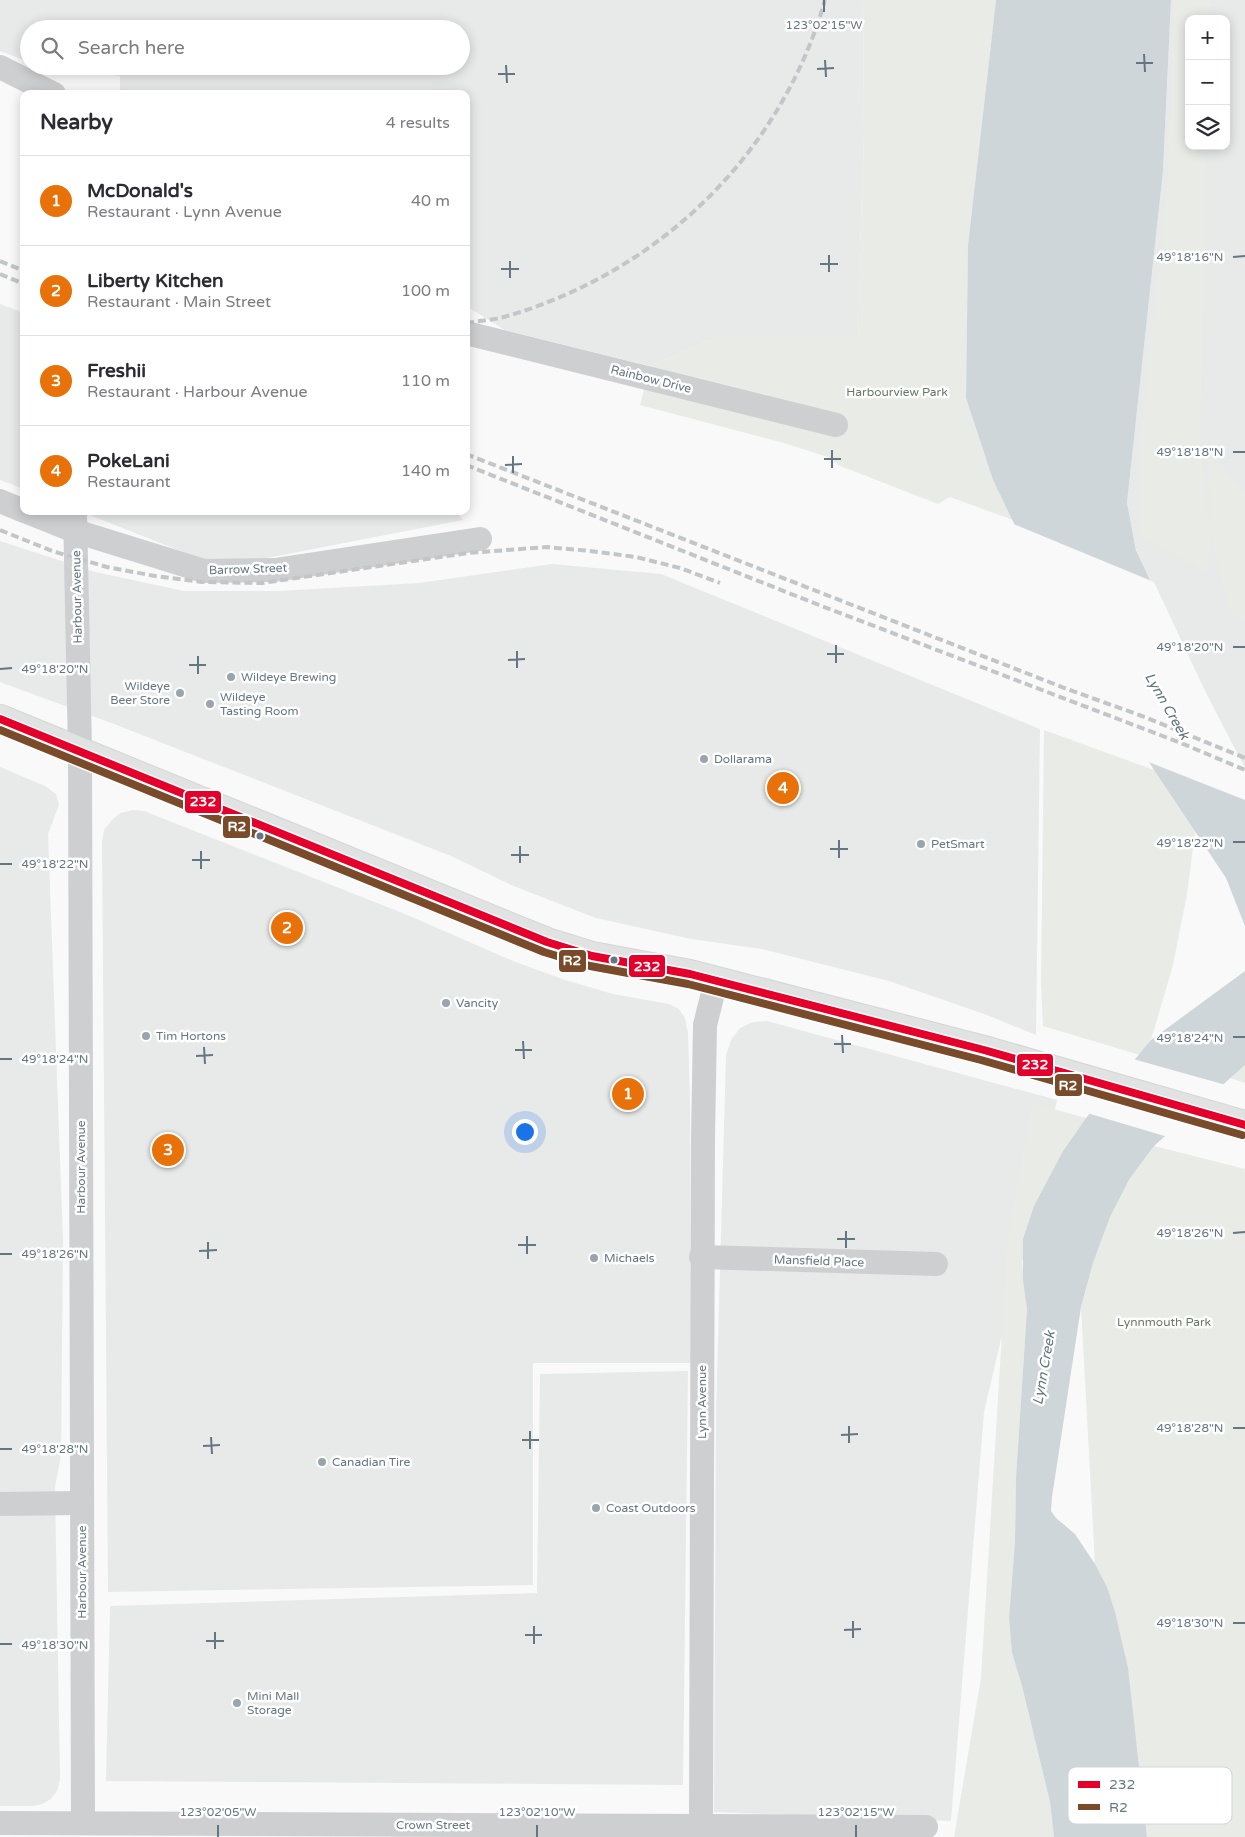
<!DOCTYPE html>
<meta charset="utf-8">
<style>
:root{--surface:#fff;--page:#f7f7f7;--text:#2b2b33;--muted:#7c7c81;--line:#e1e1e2;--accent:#5c6169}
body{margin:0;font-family:"Varela Round",sans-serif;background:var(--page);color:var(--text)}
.controls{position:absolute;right:15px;top:15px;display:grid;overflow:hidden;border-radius:10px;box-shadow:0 2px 12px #0003}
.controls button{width:45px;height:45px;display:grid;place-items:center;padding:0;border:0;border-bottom:1px solid var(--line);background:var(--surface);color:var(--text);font:25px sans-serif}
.you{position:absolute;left:524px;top:1131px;width:18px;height:18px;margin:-12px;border:4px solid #fff;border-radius:50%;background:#1a73e8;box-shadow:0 0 0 8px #1a73e833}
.badge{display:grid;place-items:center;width:32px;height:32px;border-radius:50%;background:var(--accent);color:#fff;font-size:16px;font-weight:700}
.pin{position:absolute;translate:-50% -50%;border:2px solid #fff;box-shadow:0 1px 5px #0006}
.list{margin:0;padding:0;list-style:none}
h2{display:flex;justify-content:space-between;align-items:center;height:65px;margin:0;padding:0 20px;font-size:21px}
h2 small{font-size:16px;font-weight:400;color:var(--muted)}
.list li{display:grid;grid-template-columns:32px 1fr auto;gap:15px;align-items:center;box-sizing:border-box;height:90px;padding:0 20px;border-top:1px solid var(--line)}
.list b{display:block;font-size:19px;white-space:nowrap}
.list p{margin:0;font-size:16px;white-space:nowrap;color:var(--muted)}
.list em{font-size:16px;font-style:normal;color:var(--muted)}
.icon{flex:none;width:28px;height:28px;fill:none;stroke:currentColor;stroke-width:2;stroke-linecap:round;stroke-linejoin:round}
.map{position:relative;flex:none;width:1245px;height:1837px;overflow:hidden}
.search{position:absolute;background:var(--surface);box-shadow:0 2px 12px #0003;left:20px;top:20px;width:450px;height:55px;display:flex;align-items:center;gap:12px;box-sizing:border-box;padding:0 18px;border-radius:28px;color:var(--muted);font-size:19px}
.panel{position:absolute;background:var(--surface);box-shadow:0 2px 12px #0003;left:20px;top:90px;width:450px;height:425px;border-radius:10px}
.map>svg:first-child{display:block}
.built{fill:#e8e9e9;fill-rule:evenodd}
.green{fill:#e8ebe6}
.water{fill:#ced6d9}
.pier{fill:#f9f9f9}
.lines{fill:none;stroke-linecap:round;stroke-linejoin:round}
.secondary-casing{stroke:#d5d6d7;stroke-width:30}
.minor{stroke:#cecfd0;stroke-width:24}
.secondary{stroke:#e1e2e2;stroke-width:28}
.rail{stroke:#c3c5c6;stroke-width:4;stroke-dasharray:8 4;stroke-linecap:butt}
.bus-1-casing{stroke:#fff;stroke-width:11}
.bus-2-casing{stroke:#fff;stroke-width:11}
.bus-1{stroke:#e4002b;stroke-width:8}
.bus-2{stroke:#7a4b2a;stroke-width:8}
.ticks{fill:none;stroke:#657683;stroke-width:2}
.poi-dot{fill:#99a4ac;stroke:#fff;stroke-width:2}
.bus-dot{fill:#657683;stroke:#fff;stroke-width:2}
.labels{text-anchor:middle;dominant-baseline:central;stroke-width:5;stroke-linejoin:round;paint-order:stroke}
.street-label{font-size:12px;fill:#657683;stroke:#fff}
.park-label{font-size:12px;fill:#687a64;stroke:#fff}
.poi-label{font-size:12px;fill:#657683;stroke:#fff;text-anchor:start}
.water-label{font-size:14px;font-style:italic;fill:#60757c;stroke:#fff}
.key{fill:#fff;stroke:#d1d6da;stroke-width:1}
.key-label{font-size:14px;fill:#657683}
.ticks-label{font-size:12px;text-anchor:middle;fill:#657683;stroke:#fff;stroke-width:5;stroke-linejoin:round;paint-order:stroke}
.line-badge{stroke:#fff;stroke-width:2}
.badge-label{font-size:14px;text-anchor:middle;font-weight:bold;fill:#fff}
</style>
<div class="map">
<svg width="1245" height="1837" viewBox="0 0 1245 1837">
<rect width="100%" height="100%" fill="#f9f9f9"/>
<!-- built -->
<g class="built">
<polygon points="0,0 863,0 864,134 857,336 719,336 650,366 505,330 466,306 466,94 120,94 120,76 65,67 46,66 461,66 461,29 29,29 29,62 0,51"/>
<path d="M 1171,0 L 1245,0 L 1245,773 L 1203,692 L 1136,549 L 1127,503 L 1163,171 ZM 1189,19 L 1226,19 L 1226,146 L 1189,146 Z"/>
<polygon points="0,304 24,313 24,489 0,480"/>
<polygon points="80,511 456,511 463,520 220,567"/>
<polygon points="0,541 95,572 184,591 279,591 419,583 552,564 661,574 1040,729 1036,1035 987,1015 889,981 762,949 691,939 596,918 516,887 451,856 114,724 0,682"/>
<polygon points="0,767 45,786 56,794 59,805 48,834 63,1240 61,1455 55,1487 60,1779 57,1791 51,1799 42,1804 33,1806 0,1806"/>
<polygon points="133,810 144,811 405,914 513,961 565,980 613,994 669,1004 679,1009 685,1018 688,1033 690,1100 691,1363 533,1363 533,1585 108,1592 102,842 104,830 112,820 120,813"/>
<polygon points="767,1021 1057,1100 984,1412 951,1821 714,1812 716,1414 726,1055 731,1040 740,1028 753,1022"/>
<polygon points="688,1371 683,1785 106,1781 110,1606 537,1593 540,1374"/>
</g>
<!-- green -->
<g class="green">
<polygon points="863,0 996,0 968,245 966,398 993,480 1013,520 950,497 938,504 838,465 831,458 784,443 640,405 650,366 719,336 857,336 864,134"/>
<path d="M 1174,0 L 1210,0 L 1210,19 L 1189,19 L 1189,146 L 1207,146 L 1200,441 L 1209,524 L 1208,468 L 1214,444 C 1220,463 1229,480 1245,491 L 1245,620 L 1231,614 L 1211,537 L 1207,572 L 1138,536 L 1138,458 L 1167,184 Z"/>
<polygon points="1044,730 1154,770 1195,832 1187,894 1173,965 1151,1040 1140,1055 1043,1026 1041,985"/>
<polygon points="1245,1065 1245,1083 1230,1078"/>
<polygon points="1032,1103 1086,1118 1063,1151 1022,1262 1027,1309 1016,1477 1015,1541 1009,1618 1012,1653 1022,1686 1050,1802 1054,1837 954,1837 981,1678 1008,1234"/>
<polygon points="1154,1146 1245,1169 1245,1837 1147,1837 1137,1748 1107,1587 1095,1564 1081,1307 1093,1263 1110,1217 1130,1178"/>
</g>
<!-- water -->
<g class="water">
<polygon points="996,0 1171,0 1163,171 1127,503 1136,550 1203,692 1245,773 1245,926 1226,878 1154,770 1075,637 1038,573 993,480 966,398 968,245"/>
<polygon points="1245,971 1245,1065 1154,1146 1130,1178 1110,1217 1093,1263 1081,1307 1052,1497 1051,1511 1056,1518 1075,1534 1095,1564 1107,1587 1115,1612 1128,1668 1147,1837 1054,1837 1050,1802 1022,1686 1012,1653 1009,1618 1015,1541 1016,1477 1027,1309 1023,1280 1023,1239 1034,1206 1063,1151 1086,1118 1151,1040"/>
</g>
<!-- pier -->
<g class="pier">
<polygon points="1011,523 1154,582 1205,691 1245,768 1245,800 1146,761 1073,639 1036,574"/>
<polygon points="1133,1059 1226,1085 1168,1137 1087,1113"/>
</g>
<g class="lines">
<defs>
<polyline id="secondary" points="0,719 547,942 592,956 690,974 984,1050 1245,1125"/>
</defs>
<!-- secondary casing -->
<use href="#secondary" class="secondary-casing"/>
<!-- minor -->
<g class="minor">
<polyline points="0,67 54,94"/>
<polyline points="466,333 836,425"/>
<polyline points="0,501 24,511"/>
<polyline points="25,511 75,531 204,571 275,570 480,539"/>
<polyline points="75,511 80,751 83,1823"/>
<polyline points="701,1257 936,1264"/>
<polyline points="0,1504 82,1503"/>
<polyline points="0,1823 926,1827"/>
<polyline points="701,1826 703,1138 705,1025 716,981"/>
</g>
<!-- secondary -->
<use href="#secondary" class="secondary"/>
<!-- rail -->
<g class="rail">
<polyline points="0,261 24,271"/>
<polyline points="0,274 24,284"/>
<path d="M 466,323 C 479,321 492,320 504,317 C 658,273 781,155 825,0"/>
<polyline points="466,454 1067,689 1142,716 1245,758"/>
<polyline points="466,465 819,605 1181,743 1245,770"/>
<polyline points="0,530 52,551 107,567 155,576 202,582 262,583 468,553 547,547 590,551 636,557 680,568 720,583"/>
</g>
<defs>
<polyline id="bus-1" points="0,719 547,942 592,956 690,974 984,1050 1245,1125"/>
<polyline id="bus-2" points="0,730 544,952 590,966 688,984 981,1060 1242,1135"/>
</defs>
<!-- bus-1 casing -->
<use href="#bus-1" class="bus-1-casing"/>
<!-- bus-2 casing -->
<use href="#bus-2" class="bus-2-casing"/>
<!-- bus-1 -->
<use href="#bus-1" class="bus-1"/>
<!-- bus-2 -->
<use href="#bus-2" class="bus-2"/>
</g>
<!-- ticks -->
<path class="ticks" d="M 824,0 L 824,12M 1144,54 L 1145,72M 825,60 L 826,77M 1136,63 L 1153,63M 506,65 L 507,83M 817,69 L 834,68M 498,74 L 515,74M 829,255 L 829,272M 1233,257 L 1245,256M 510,261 L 510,278M 820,264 L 838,264M 501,269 L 519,269M 832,450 L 832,468M 1233,452 L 1245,452M 513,456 L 513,473M 824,459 L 841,459M 505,465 L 522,464M 836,645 L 836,663M 1233,647 L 1245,647M 517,651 L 517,668M 827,654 L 844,654M 198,656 L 198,674M 508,660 L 525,659M 189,665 L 206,665M 0,669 L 12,668M 839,840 L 839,858M 1233,842 L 1245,842M 520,846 L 520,863M 830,849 L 848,849M 201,851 L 201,869M 511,855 L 529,855M 192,860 L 210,860M 0,864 L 12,864M 842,1035 L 843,1053M 1233,1037 L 1245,1037M 523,1041 L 524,1059M 834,1044 L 851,1044M 204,1047 L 205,1064M 515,1050 L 532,1050M 196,1056 L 213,1055M 0,1059 L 12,1059M 846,1231 L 846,1248M 1233,1233 L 1245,1232M 527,1236 L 527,1254M 837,1239 L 855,1239M 208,1242 L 208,1259M 518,1245 L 536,1245M 199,1251 L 217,1250M 0,1254 L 12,1254M 849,1426 L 849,1443M 1233,1428 L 1245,1428M 530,1431 L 530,1449M 841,1435 L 858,1434M 211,1437 L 212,1454M 522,1440 L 539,1440M 203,1446 L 220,1445M 0,1449 L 12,1449M 853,1621 L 853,1638M 1233,1623 L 1245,1623M 534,1626 L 534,1644M 844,1630 L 861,1629M 215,1632 L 215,1649M 525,1635 L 542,1635M 206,1641 L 224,1641M 0,1644 L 12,1644M 218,1825 L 218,1837M 537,1825 L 537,1837M 856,1825 L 856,1837"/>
<!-- markers -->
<g class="poi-dot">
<circle cx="231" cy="677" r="5"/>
<circle cx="180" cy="693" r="5"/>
<circle cx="210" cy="704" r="5"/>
<circle cx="704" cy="759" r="5"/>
<circle cx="921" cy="844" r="5"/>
<circle cx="446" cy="1003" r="5"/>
<circle cx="146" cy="1036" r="5"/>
<circle cx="594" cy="1258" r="5"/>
<circle cx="322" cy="1462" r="5"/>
<circle cx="596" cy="1508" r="5"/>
<circle cx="237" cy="1703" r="5"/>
</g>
<g class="bus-dot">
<circle cx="260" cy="836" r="4.5"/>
<circle cx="614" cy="960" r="4.5"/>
</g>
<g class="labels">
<!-- street labels -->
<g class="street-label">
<text transform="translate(651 379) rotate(14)">Rainbow Drive</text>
<text transform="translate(248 569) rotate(-2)">Barrow Street</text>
<text transform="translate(77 597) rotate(-91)">Harbour Avenue</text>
<text transform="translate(81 1167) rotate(-90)">Harbour Avenue</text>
<text transform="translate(819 1261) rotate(2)">Mansfield Place</text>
<text transform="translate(702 1402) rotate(-90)">Lynn Avenue</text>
<text transform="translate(82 1572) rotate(-90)">Harbour Avenue</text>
<text x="433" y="1825">Crown Street</text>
</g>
<!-- park labels -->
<g class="park-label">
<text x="897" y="392">Harbourview Park</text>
<text x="1164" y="1322">Lynnmouth Park</text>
</g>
<!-- poi labels -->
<g class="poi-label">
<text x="241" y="677">Wildeye Brewing</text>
<text x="170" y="686" text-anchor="end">Wildeye<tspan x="170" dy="14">Beer Store</tspan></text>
<text x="220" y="697">Wildeye<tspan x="220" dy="14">Tasting Room</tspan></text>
<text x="714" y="759">Dollarama</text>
<text x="931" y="844">PetSmart</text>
<text x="456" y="1003">Vancity</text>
<text x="156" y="1036">Tim Hortons</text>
<text x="604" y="1258">Michaels</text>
<text x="332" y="1462">Canadian Tire</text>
<text x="606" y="1508">Coast Outdoors</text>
<text x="247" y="1696">Mini Mall<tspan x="247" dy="14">Storage</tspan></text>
</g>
<!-- water labels -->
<g class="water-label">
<text transform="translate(1167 706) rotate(60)">Lynn Creek</text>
<text transform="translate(1044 1368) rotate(-80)">Lynn Creek</text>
</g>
</g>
<!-- legend -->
<rect x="1068" y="1767" width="164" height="57" rx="8" class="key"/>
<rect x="1078" y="1781" width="22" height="7" fill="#e4002b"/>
<rect x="1078" y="1804" width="22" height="6" fill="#7a4b2a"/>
<g class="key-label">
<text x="1109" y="1789">232</text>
<text x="1109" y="1812">R2</text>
</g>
<g class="ticks-label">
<text x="824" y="29">123°02'15"W</text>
<text x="1190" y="261">49°18'16"N</text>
<text x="1190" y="456">49°18'18"N</text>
<text x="1190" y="651">49°18'20"N</text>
<text x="55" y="673">49°18'20"N</text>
<text x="1190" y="847">49°18'22"N</text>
<text x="55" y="868">49°18'22"N</text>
<text x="1190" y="1042">49°18'24"N</text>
<text x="55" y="1063">49°18'24"N</text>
<text x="1190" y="1237">49°18'26"N</text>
<text x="55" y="1258">49°18'26"N</text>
<text x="1190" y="1432">49°18'28"N</text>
<text x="55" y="1453">49°18'28"N</text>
<text x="1190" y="1627">49°18'30"N</text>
<text x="55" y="1649">49°18'30"N</text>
<text x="218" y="1816">123°02'05"W</text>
<text x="537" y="1816">123°02'10"W</text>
<text x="856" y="1816">123°02'15"W</text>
</g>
<g class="line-badge">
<rect x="184" y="790" width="38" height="24" rx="5" fill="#e4002b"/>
<rect x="222" y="815" width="29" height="24" rx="5" fill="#7a4b2a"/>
<rect x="558" y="949" width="29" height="24" rx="5" fill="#7a4b2a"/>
<rect x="628" y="954" width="38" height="24" rx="5" fill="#e4002b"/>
<rect x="1016" y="1053" width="38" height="24" rx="5" fill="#e4002b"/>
<rect x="1054" y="1073" width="29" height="24" rx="5" fill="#7a4b2a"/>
</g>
<g class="badge-label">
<text x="203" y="806">232</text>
<text x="237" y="831">R2</text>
<text x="572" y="965">R2</text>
<text x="647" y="971">232</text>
<text x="1035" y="1069">232</text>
<text x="1068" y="1090">R2</text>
</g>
</svg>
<div class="controls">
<button>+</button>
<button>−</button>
<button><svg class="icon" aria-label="layers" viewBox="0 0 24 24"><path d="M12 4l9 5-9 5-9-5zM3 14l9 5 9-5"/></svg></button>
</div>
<div class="you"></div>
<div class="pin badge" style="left:628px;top:1094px;background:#e8710a">1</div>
<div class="pin badge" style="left:287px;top:928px;background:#e8710a">2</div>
<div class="pin badge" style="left:168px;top:1150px;background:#e8710a">3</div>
<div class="pin badge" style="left:783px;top:788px;background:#e8710a">4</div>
<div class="search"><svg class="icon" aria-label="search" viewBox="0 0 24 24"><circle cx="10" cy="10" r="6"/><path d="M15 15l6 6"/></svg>Search here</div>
<section class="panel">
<h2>Nearby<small>4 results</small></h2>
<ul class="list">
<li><span class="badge" style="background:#e8710a">1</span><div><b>McDonald's</b><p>Restaurant · Lynn Avenue</p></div><em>40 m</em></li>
<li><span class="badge" style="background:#e8710a">2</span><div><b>Liberty Kitchen</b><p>Restaurant · Main Street</p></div><em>100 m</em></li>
<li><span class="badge" style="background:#e8710a">3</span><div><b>Freshii</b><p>Restaurant · Harbour Avenue</p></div><em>110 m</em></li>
<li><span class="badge" style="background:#e8710a">4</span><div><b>PokeLani</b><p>Restaurant</p></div><em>140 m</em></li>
</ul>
</section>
</div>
